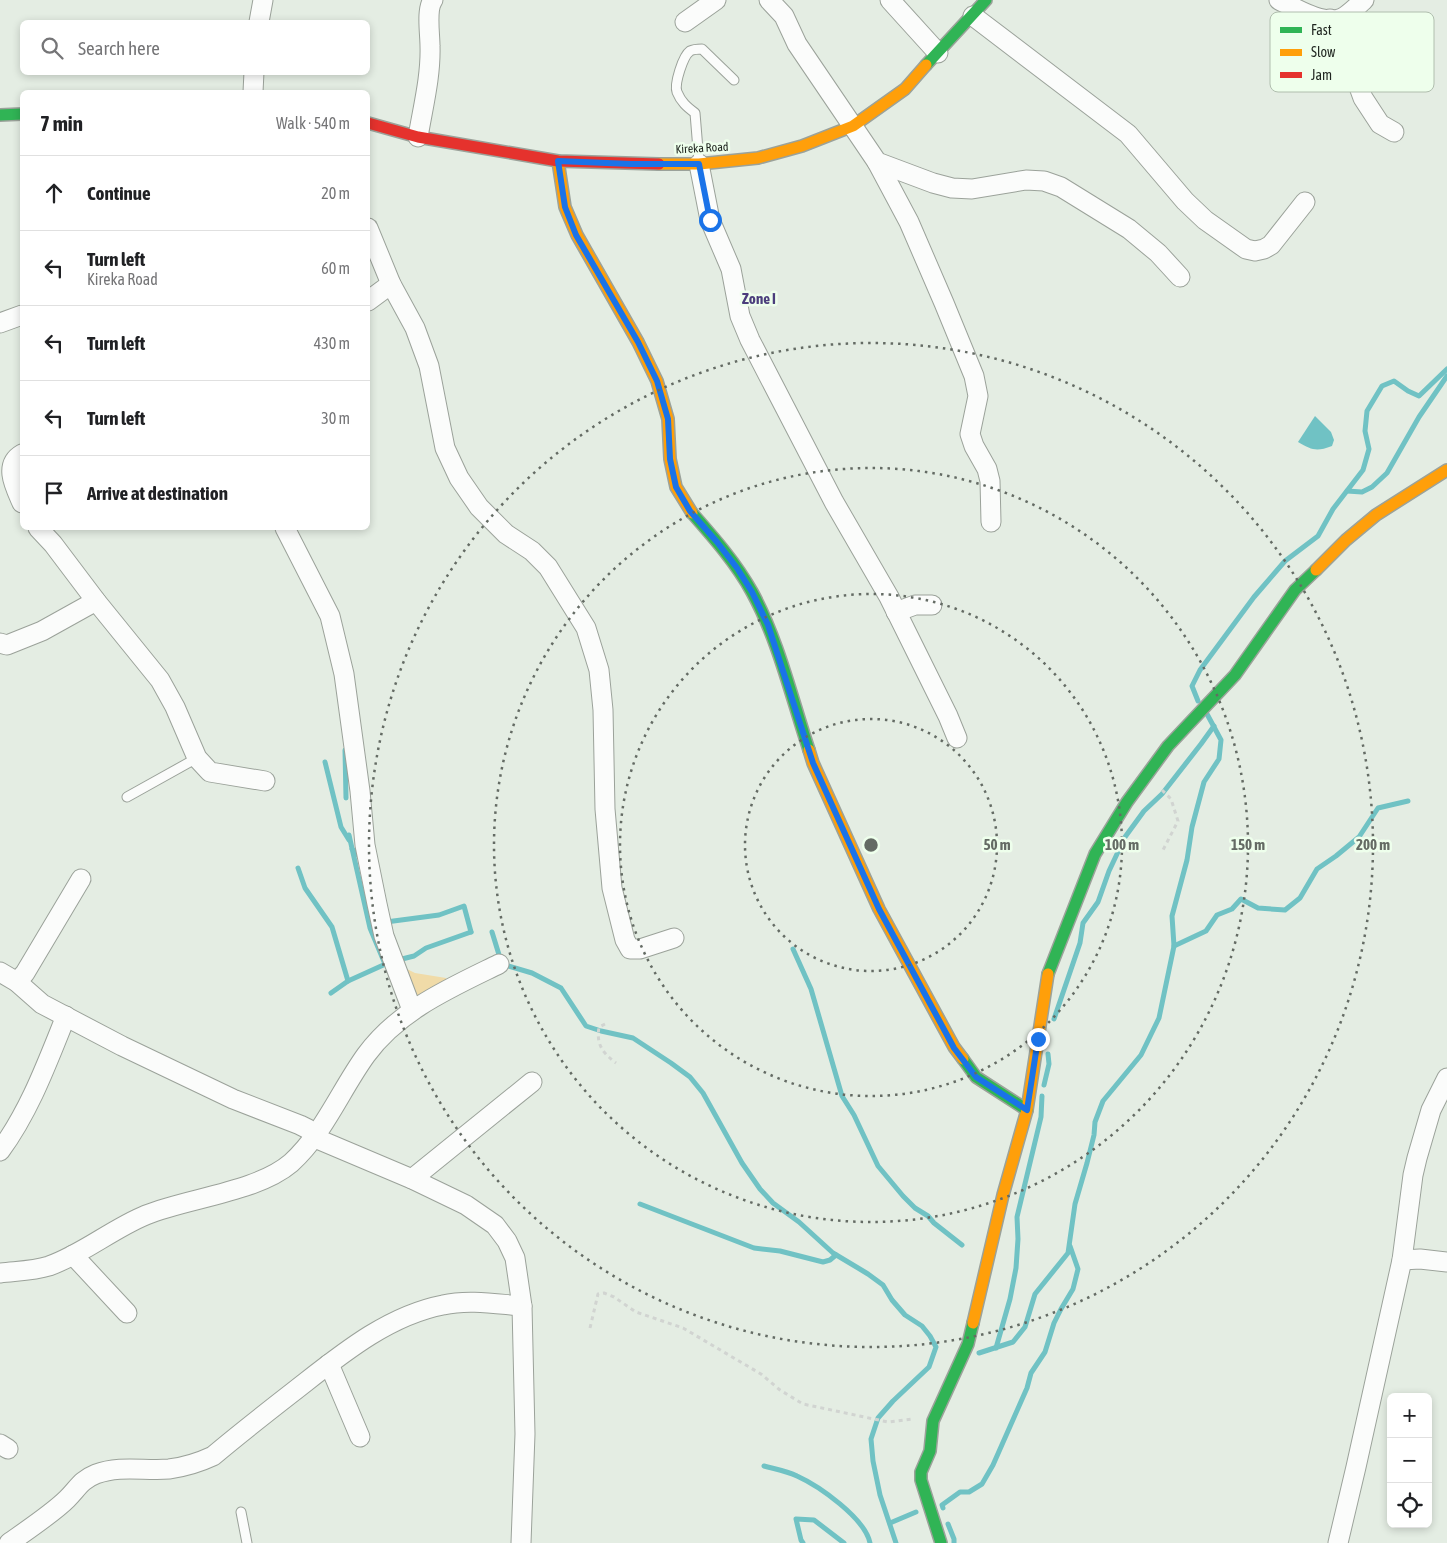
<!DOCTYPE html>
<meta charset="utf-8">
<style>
:root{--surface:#fff;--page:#f2f2f2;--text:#202124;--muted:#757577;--line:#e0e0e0}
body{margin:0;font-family:"Asap Condensed",sans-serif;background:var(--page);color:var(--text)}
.controls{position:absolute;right:15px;bottom:15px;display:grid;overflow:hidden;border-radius:8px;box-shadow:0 2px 8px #0003}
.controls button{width:45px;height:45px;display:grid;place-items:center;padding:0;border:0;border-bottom:1px solid var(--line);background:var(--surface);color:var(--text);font:25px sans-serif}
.stop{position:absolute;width:15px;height:15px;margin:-11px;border:4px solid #1a73e8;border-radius:50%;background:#fff}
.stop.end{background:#1a73e8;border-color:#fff;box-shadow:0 1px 5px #0008}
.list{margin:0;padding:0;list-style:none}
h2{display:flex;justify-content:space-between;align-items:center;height:65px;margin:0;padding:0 20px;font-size:21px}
h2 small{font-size:16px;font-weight:400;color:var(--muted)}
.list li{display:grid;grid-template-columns:32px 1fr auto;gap:15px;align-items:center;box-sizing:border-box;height:75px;padding:0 20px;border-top:1px solid var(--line)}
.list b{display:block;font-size:19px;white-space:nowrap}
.list p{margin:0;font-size:16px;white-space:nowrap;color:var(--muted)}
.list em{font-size:16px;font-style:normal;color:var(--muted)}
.icon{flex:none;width:28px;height:28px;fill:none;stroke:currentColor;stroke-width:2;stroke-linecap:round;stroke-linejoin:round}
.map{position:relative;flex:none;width:1447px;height:1543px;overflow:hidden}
.search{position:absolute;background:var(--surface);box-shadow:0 2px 8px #0003;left:20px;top:20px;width:350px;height:55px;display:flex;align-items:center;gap:12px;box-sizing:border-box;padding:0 18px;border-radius:8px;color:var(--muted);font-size:19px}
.panel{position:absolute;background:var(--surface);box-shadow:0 2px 8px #0003;left:20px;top:90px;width:350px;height:440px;border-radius:8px}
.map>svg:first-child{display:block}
.green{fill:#f0dba8}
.water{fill:#70c2c4}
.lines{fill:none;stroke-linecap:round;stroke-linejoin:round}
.stream{stroke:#70c2c4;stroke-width:5}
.lane-casing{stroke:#9ba29a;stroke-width:11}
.street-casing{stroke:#9ba29a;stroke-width:21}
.fast-casing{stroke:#9ba29a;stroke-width:14}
.slow-casing{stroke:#9ba29a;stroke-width:14}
.jam-casing{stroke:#9ba29a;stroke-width:14}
.path{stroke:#d1d4d1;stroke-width:3;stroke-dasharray:4 4;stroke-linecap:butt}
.lane{stroke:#fbfcfb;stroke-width:9}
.street{stroke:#fbfcfb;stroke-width:19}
.fast{stroke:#30b455;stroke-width:11}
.slow{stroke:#ff9f0a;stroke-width:11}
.jam{stroke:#e5322d;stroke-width:11}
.route{stroke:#1a73e8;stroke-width:6}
.ring{fill:none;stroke:#646b64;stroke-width:2.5;stroke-dasharray:2.5 5}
.labels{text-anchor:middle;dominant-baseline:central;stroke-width:5;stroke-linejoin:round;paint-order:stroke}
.street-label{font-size:12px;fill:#1f251f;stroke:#eeffec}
.quarter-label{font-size:15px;font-weight:bold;fill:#4b3e7c;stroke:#eeffec}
.key{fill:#eeffec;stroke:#b0beae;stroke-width:1}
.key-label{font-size:14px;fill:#1f251f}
.centre{fill:#646b64;stroke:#eeffec;stroke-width:2.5}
.ring-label{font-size:15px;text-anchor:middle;font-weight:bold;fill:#646b64;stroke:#eeffec;stroke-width:5;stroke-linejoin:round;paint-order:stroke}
</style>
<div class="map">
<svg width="1447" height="1543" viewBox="0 0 1447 1543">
<rect width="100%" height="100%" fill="#e4ede3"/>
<!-- green -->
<polygon class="green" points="403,967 415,973 446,978 448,982 415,1001"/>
<!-- water -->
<path class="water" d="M 1315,416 L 1331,432 L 1334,440 L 1332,446 C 1316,452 1312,450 1298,442 Z"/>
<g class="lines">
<!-- stream -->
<g class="stream">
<polyline points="1347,491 1362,492 1372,487 1387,473 1419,417 1447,376"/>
<polyline points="1198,701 1192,686 1200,670 1254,597 1285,561 1318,536 1333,509 1363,470 1369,449 1365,431 1367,411 1382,386 1394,381 1408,391 1419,396 1447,369"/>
<polyline points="345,750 346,798"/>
<polyline points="325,762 341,827 349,840"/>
<polyline points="349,835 370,928 385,964"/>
<polyline points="352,849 360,857 361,859"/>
<polyline points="298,868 305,888 332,927 348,981"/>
<polyline points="386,922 439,915 464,906 471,932"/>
<polyline points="492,932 500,958 505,965 532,973 561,988 586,1026 601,1031 633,1038 671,1063 690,1077 703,1093 742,1163 760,1189 773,1203 799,1222 833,1253 868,1274 883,1285 892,1300 905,1315 922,1326 930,1336 936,1347 929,1367 893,1401 878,1418 871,1439 873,1461 880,1495 896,1543"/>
<polyline points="1174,946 1206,931 1217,915 1232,909 1241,899 1258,908 1285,910 1300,898 1317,869 1336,856 1359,837 1378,808 1408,801"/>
<polyline points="793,949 811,989 842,1096 854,1115 878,1166 903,1196 915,1208 928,1216 934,1223 962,1245"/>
<polyline points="398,960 414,956 426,948 471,932"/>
<polyline points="331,993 348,981 390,962"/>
<polyline points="1054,1019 1080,943 1083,923 1098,902 1109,871 1125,837 1144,811 1162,794 1201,744 1214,726"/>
<polyline points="1044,1085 1049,1064 1048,1054"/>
<polyline points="640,1204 754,1248 780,1251 823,1262 830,1260 836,1255"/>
<polyline points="996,1348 1010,1299 1016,1268 1018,1239 1017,1217 1041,1117 1042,1096"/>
<polyline points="979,1353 1013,1342 1025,1327 1035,1294 1068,1253 1075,1204 1087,1163 1094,1135 1095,1122 1103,1101 1141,1055 1159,1018 1174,946 1172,916 1187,860 1192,827 1204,782 1219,759 1221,740 1207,714"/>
<path d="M 764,1466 C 775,1469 787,1471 797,1476 C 819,1486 865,1518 870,1543"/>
<polyline points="943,1508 942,1505 960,1492 969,1492 982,1484 993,1465 1027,1388 1031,1373 1045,1352 1054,1323 1061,1309 1073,1289 1078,1269 1070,1246"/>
<polyline points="890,1523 916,1512"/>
<polyline points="948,1524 954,1539 954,1543"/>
<polyline points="803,1543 801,1540 796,1519 814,1520 844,1543"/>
</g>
<defs>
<g id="lane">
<path d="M 699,162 L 695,113 C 687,107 681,102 677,92 C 674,84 683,56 690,51 C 694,49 698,49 702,49 L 734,80"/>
<polyline points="127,797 197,758"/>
<polyline points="241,1512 247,1543"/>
</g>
<g id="street">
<polyline points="769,0 784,16 797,44 877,162 933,183 952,188 972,189 1026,180 1044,181 1061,187 1129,229 1158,253 1180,277"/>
<polyline points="890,0 938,53"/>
<path d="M 1279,0 C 1295,8 1324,26 1342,18 C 1350,14 1358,5 1364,0"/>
<polyline points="973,16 1128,134 1185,201 1205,220 1246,249 1255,251 1264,249 1271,245 1305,202"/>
<polyline points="1330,19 1350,54 1359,87 1363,98 1380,124 1394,132"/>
<polyline points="259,22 263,0"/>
<polyline points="685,22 716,0"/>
<polyline points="253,92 254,72"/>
<path d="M 418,137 C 423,107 431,76 430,46 C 430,34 426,9 433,0"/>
<polyline points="877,162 909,222 944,303 974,376 978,396 970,434 974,446 987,469 990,481 991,522"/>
<polyline points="699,164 710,220 731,269 740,316 750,340 834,502 889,597 948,716 957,738"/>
<polyline points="368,228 391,284 415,328 429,366 445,448 459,478 479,507 506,534 532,551 548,567 586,628 599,670 603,710 605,809 612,888 625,940 630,949 640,949 674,938"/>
<polyline points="368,301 391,284"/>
<polyline points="0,323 22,315"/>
<path d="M 22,454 C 3,465 15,487 22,503"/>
<polyline points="38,528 53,544 96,601 160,680 175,707 197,758 210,772 265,781"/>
<polyline points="285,528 330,616 344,674 360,791 365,845 377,904 384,936 412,1010"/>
<polyline points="896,612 915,605 932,605"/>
<polyline points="0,643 7,645 42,631 96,601"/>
<polyline points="0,972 17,982 42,1004 122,1046 233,1099 300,1125 308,1129 315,1138 412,1179 466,1205 495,1225 507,1241 515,1258 522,1306 525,1434 521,1543"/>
<polyline points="17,982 25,973 81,879"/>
<path d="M 0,1151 C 30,1110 47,1063 66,1016"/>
<polyline points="412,1179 532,1082"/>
<polyline points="73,1255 127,1313"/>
<polyline points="1402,1260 1420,1259 1447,1262"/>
<path d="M 0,1273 C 16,1271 33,1271 49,1266 C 83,1254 112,1229 146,1215 C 188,1198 257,1192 291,1163 C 324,1133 340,1091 366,1055 C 399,1010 450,988 499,964"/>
<polyline points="329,1364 360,1437"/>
<polyline points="0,1444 8,1449"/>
<path d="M 9,1543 C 26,1531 53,1513 67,1499 C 78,1488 81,1480 96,1474 C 120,1465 144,1471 169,1469 C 185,1467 198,1463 213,1456 C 239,1434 266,1413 293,1392 C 338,1357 386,1316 443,1305 C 468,1299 497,1304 522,1306"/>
<polyline points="1338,1543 1356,1467 1402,1260 1413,1175 1417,1158 1431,1110 1447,1078"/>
</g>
<g id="fast">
<polyline points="926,65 986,0"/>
<polyline points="0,115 22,114"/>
<path d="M 692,513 C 714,538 736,563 752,592 C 778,639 792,699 809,750"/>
<polyline points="1048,974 1095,854 1127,802 1168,746 1235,675 1295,590 1316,570"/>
<polyline points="963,1059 976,1077 1027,1110"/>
<polyline points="941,1543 921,1480 921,1472 930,1451 933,1421 968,1344 973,1323"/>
</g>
<g id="slow">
<polyline points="558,161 565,207 577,235 638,342 657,381 668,419 670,459 676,487 692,513"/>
<polyline points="659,164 699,164 758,158 802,146 853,126 905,89 926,65"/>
<polyline points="1316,570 1346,540 1376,515 1447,470"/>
<polyline points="809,750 813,763 879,909 954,1047 963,1059"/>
<polyline points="973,1323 1003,1195 1027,1110 1048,974"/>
</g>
<polyline id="jam" points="368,123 418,137 558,161 659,164"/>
</defs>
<!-- lane casing -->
<use href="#lane" class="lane-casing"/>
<!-- street casing -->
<use href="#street" class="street-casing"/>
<!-- fast casing -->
<use href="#fast" class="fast-casing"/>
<!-- slow casing -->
<use href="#slow" class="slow-casing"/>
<!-- jam casing -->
<use href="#jam" class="jam-casing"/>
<!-- path -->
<g class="path">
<polyline points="1162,790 1171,799 1178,821 1163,850"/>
<path d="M 605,1024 L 599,1027 C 596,1045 603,1053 616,1063"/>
<polyline points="590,1328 598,1294 604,1293 614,1297 636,1312 683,1328 761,1374 780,1390 803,1404 888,1422 913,1419"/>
</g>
<!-- lane -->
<use href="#lane" class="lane"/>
<!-- street -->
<use href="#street" class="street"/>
<!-- fast -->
<use href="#fast" class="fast"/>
<!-- slow -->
<use href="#slow" class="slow"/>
<!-- jam -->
<use href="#jam" class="jam"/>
</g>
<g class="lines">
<!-- route -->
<polyline class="route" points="710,220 699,164 631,164 558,161 565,207 576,235 638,342 657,381 668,419 670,459 676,487 690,511 717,542 737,568 752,592 768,625 813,763 879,909 954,1048 976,1077 1027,1110 1038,1039"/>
</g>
<!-- distance rings -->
<g class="ring">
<circle cx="871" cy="845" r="126"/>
<circle cx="871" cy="845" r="251"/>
<circle cx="871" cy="845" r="377"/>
<circle cx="871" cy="845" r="502"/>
</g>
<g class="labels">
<!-- street labels -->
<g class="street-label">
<text transform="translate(702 148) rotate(-3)">Kireka Road</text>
</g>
<!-- quarter labels -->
<g class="quarter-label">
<text x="759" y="298">Zone I</text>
</g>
</g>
<!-- legend -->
<rect x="1270" y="12" width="164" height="80" rx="8" class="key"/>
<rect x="1280" y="27" width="22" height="6" fill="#30b455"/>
<rect x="1280" y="49" width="22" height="7" fill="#ff9f0a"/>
<rect x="1280" y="72" width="22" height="6" fill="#e5322d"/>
<g class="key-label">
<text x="1311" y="35">Fast</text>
<text x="1311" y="57">Slow</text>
<text x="1311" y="80">Jam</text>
</g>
<circle cx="871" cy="845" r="8" class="centre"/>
<g class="ring-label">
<text x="997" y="850">50 m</text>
<text x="1122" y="850">100 m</text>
<text x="1248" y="850">150 m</text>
<text x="1373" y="850">200 m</text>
</g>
</svg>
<div class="controls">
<button>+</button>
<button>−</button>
<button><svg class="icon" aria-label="locate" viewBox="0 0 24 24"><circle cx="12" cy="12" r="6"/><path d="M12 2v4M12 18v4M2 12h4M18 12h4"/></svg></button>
</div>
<div class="stop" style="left:710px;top:220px"></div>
<div class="stop end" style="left:1038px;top:1039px"></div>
<div class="search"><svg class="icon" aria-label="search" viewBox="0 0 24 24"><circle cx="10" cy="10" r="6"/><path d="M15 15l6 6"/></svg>Search here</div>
<section class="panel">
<h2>7 min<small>Walk · 540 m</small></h2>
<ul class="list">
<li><svg class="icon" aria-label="ahead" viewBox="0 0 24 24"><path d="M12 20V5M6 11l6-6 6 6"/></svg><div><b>Continue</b></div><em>20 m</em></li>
<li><svg class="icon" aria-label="left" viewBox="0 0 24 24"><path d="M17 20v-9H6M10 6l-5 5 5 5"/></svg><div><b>Turn left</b><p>Kireka Road</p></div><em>60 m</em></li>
<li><svg class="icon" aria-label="left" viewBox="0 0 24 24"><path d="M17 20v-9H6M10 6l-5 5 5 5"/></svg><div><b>Turn left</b></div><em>430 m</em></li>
<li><svg class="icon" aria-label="left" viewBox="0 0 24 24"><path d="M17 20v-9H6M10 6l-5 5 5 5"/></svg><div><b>Turn left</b></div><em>30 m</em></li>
<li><svg class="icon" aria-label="arrive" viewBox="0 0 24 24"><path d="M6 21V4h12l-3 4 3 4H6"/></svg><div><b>Arrive at destination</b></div></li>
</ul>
</section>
</div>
